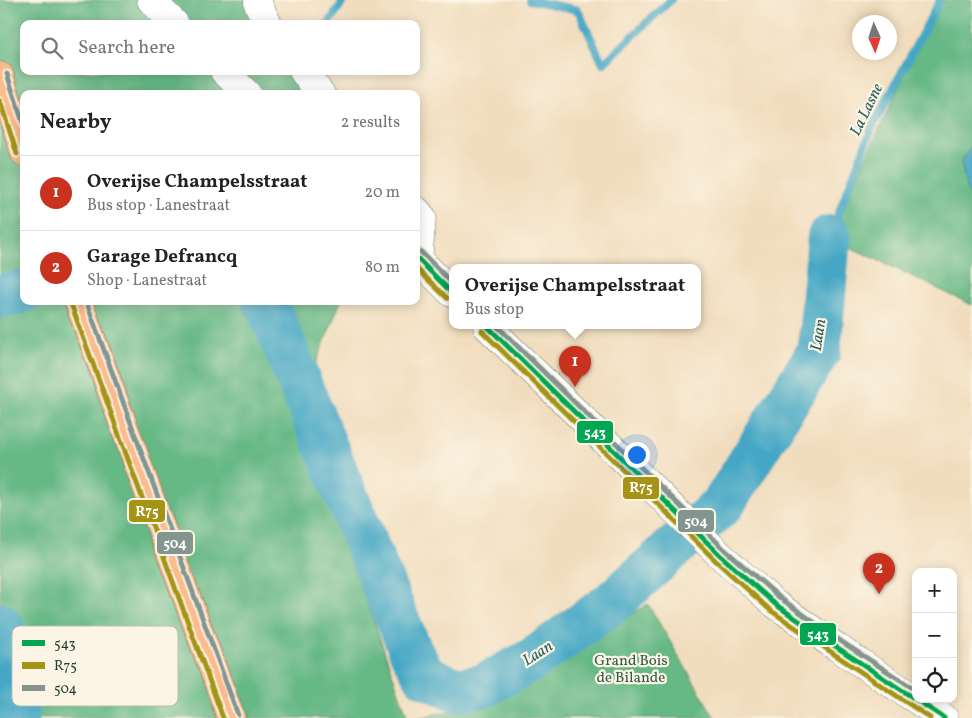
<!DOCTYPE html>
<meta charset="utf-8">
<style>
:root{--surface:#fff;--page:#f6f6f6;--text:#222;--muted:#767676;--line:#e0e0e0;--accent:#c8321e}
body{margin:0;font-family:Vollkorn,serif;background:var(--page);color:var(--text)}
.controls{position:absolute;right:15px;bottom:15px;display:grid;overflow:hidden;border-radius:10px;box-shadow:0 2px 12px #0003}
.controls button{width:45px;height:45px;display:grid;place-items:center;padding:0;border:0;border-bottom:1px solid var(--line);background:var(--surface);color:var(--text);font:25px sans-serif}
.compass{position:absolute;left:852px;top:15px;width:45px;height:45px;border-radius:50%;background:var(--surface);box-shadow:0 2px 12px #0003;rotate:177deg}
.you{position:absolute;left:636px;top:454px;width:18px;height:18px;margin:-12px;border:4px solid #fff;border-radius:50%;background:#1a73e8;box-shadow:0 0 0 8px #1a73e833}
.badge{display:grid;place-items:center;width:32px;height:32px;border-radius:50%;background:var(--accent);color:#fff;font-size:16px;font-weight:700}
.pin{position:absolute;translate:-50% -41px;filter:drop-shadow(0 1px 2px #0008)}
.pin::after{content:'';position:absolute;top:26px;width:18px;height:15px;background:inherit;clip-path:polygon(0 0,100% 0,50% 100%)}
.popup{position:absolute;left:449px;top:264px;width:252px;height:65px;box-sizing:border-box;display:grid;place-content:center;border-radius:10px;background:var(--surface);filter:drop-shadow(0 1px 4px #0005);font-size:16px;white-space:nowrap;color:var(--muted)}
.popup b{font-size:19px;color:var(--text)}
.popup::after{content:'';position:absolute;left:50%;top:100%;margin-left:-10px;border:10px solid transparent;border-top-color:var(--surface)}
.list{margin:0;padding:0;list-style:none}
h2{display:flex;justify-content:space-between;align-items:center;height:65px;margin:0;padding:0 20px;font-size:21px}
h2 small{font-size:16px;font-weight:400;color:var(--muted)}
.list li{display:grid;grid-template-columns:32px 1fr auto;gap:15px;align-items:center;box-sizing:border-box;height:75px;padding:0 20px;border-top:1px solid var(--line)}
.list b{display:block;font-size:19px;white-space:nowrap}
.list p{margin:0;font-size:16px;white-space:nowrap;color:var(--muted)}
.list em{font-size:16px;font-style:normal;color:var(--muted)}
.icon{flex:none;width:28px;height:28px;fill:none;stroke:currentColor;stroke-width:2;stroke-linecap:round;stroke-linejoin:round}
.map{position:relative;flex:none;width:972px;height:718px;overflow:hidden}
.search{position:absolute;background:var(--surface);box-shadow:0 2px 12px #0003;left:20px;top:20px;width:400px;height:55px;display:flex;align-items:center;gap:12px;box-sizing:border-box;padding:0 18px;border-radius:10px;color:var(--muted);font-size:19px}
.panel{position:absolute;background:var(--surface);box-shadow:0 2px 12px #0003;left:20px;top:90px;width:400px;height:215px;border-radius:10px}
.map>svg:first-child{display:block}
.forest{fill:#66b885;stroke:#427a5c}
.water{fill:#45a7c5;stroke:#32727c}
.lines{fill:none;stroke-linecap:round;stroke-linejoin:round}
.stream{stroke:#45a7c5;stroke-width:8}
.river{stroke:#45a7c5;stroke-width:44}
.minor-casing{stroke:#687564;stroke-width:29}
.tertiary-casing{stroke:#687564;stroke-width:29}
.primary-casing{stroke:#687564;stroke-width:29}
.minor{stroke:#fff;stroke-width:28}
.tertiary{stroke:#fff;stroke-width:28}
.primary{stroke:#fbbb8d;stroke-width:28}
.bus-1-casing{stroke:#fcf5e5;stroke-width:9}
.bus-2-casing{stroke:#fcf5e5;stroke-width:9}
.bus-3-casing{stroke:#fcf5e5;stroke-width:9}
.bus-1{stroke:#00a651;stroke-width:5}
.bus-2{stroke:#a59315;stroke-width:5}
.bus-3{stroke:#84948f;stroke-width:5}
.labels{text-anchor:middle;dominant-baseline:central;stroke-width:4.5;stroke-linejoin:round;paint-order:stroke}
.park-label{font-size:15px;fill:#325c49;stroke:#fcf5e5}
.water-label{font-size:16px;font-style:italic;fill:#2a5d60;stroke:#fcf5e5}
.key{fill:#fcf5e5;stroke:#babeb0;stroke-width:1}
.key-label{font-size:14px;fill:#1f3d34}
.line-badge{stroke:#fcf5e5;stroke-width:2}
.badge-label{font-size:14px;text-anchor:middle;font-weight:bold;fill:#fff}
</style>
<div class="map">
<svg width="972" height="718" viewBox="0 0 972 718">
<rect width="100%" height="100%" fill="#fcf5e5"/>
<filter id="ink" filterUnits="userSpaceOnUse"><feTurbulence type="fractalNoise" baseFrequency=".02" numOctaves="2"/><feDisplacementMap in="SourceGraphic" scale="10" xChannelSelector="R" yChannelSelector="G"/><feConvolveMatrix kernelMatrix="1 2 1 2 8 2 1 2 1" color-interpolation-filters="sRGB"/></filter>
<filter id="wash" filterUnits="userSpaceOnUse"><feTurbulence type="fractalNoise" baseFrequency=".0096" numOctaves="4" result="noise"/><feDisplacementMap in="SourceGraphic" scale="20" xChannelSelector="R" yChannelSelector="G"/><feGaussianBlur stdDeviation="1.12" result="paint"/><feColorMatrix in="noise" values="0 0 0 0 0 0 0 0 0 0 0 0 0 0 0 0 0 1.4 0 .05"/><feComposite in="paint" operator="in"/></filter>
<g filter="url(#wash)">
<rect width="100%" height="100%" fill="#f1ddbd"/>
<!-- forest -->
<g class="forest">
<polygon points="0,0 248,0 271,24 24,24 24,71 316,71 338,94 24,94 24,301 341,301 298,407 408,718 0,718"/>
<polygon points="939,0 972,0 972,305 829,237"/>
<polygon points="648,604 715,718 418,718 490,701"/>
</g>
<!-- water -->
<polygon class="water" points="972,145 972,196 967,191 961,162"/>
<g class="lines">
<!-- stream -->
<g class="stream">
<polyline points="530,0 578,10 603,64 671,0"/>
<polyline points="328,24 344,0"/>
<polyline points="829,237 872,128 940,0"/>
</g>
<!-- river -->
<g class="river">
<polyline points="0,296 21,292"/>
<polyline points="264,301 266,302 412,654 425,676 457,690 483,686 532,660 610,604 723,504 819,351 829,237"/>
<polyline points="0,625 3,630 18,718"/>
</g>
</g>
</g>
<g filter="url(#ink)">
<g class="lines">
<defs>
<g id="minor">
<polyline points="258,0 258,4 268,24"/>
<polyline points="303,71 321,94"/>
<polyline points="416,210 422,217 418,259"/>
</g>
<g id="tertiary">
<polyline points="151,0 175,24"/>
<polyline points="224,71 247,94"/>
<polyline points="416,257 452,293"/>
<polyline points="487,326 597,433 720,555 775,604 838,648 944,718"/>
</g>
<g id="primary">
<polyline points="0,76 24,152"/>
<polyline points="78,301 231,718"/>
</g>
</defs>
<!-- minor casing -->
<use href="#minor" class="minor-casing"/>
<!-- tertiary casing -->
<use href="#tertiary" class="tertiary-casing"/>
<!-- primary casing -->
<use href="#primary" class="primary-casing"/>
<!-- minor -->
<use href="#minor" class="minor"/>
<!-- tertiary -->
<use href="#tertiary" class="tertiary"/>
<!-- primary -->
<use href="#primary" class="primary"/>
<defs>
<g id="bus-1">
<polyline points="416,257 452,293"/>
<polyline points="487,326 720,555 775,604 838,648 944,718"/>
</g>
<g id="bus-2">
<polyline points="0,101 17,154"/>
<polyline points="416,268 447,298"/>
<polyline points="71,304 223,718"/>
<polyline points="482,331 715,560 770,610 834,654 930,718"/>
</g>
<g id="bus-3">
<polyline points="7,74 24,126"/>
<polyline points="421,252 452,283"/>
<polyline points="86,301 238,715"/>
<polyline points="497,326 725,550 780,598 842,642 916,690"/>
</g>
</defs>
<!-- bus-1 casing -->
<use href="#bus-1" class="bus-1-casing"/>
<!-- bus-2 casing -->
<use href="#bus-2" class="bus-2-casing"/>
<!-- bus-3 casing -->
<use href="#bus-3" class="bus-3-casing"/>
<!-- bus-1 -->
<use href="#bus-1" class="bus-1"/>
<!-- bus-2 -->
<use href="#bus-2" class="bus-2"/>
<!-- bus-3 -->
<use href="#bus-3" class="bus-3"/>
</g>
</g>
<g class="labels">
<!-- park labels -->
<g class="park-label">
<text x="631" y="661">Grand Bois<tspan x="631" dy="17">de Bilande</tspan></text>
</g>
<!-- water labels -->
<g class="water-label">
<text transform="translate(867 110) rotate(-64)">La Lasne</text>
<text transform="translate(819 335) rotate(-81)">Laan</text>
<text transform="translate(538 654) rotate(-33)">Laan</text>
</g>
</g>
<!-- legend -->
<rect x="12" y="626" width="166" height="80" rx="8" class="key"/>
<rect x="22" y="640" width="23" height="6" fill="#00a651"/>
<rect x="22" y="662" width="23" height="7" fill="#a59315"/>
<rect x="22" y="685" width="23" height="6" fill="#84948f"/>
<g class="key-label">
<text x="54" y="648">543</text>
<text x="54" y="670">R75</text>
<text x="54" y="693">504</text>
</g>
<g class="line-badge">
<rect x="576" y="420" width="38" height="24" rx="5" fill="#00a651"/>
<rect x="622" y="476" width="38" height="24" rx="5" fill="#a59315"/>
<rect x="128" y="499" width="38" height="24" rx="5" fill="#a59315"/>
<rect x="677" y="509" width="38" height="24" rx="5" fill="#84948f"/>
<rect x="156" y="531" width="38" height="24" rx="5" fill="#84948f"/>
<rect x="799" y="622" width="38" height="24" rx="5" fill="#00a651"/>
</g>
<g class="badge-label">
<text x="595" y="437">543</text>
<text x="641" y="492">R75</text>
<text x="147" y="516">R75</text>
<text x="696" y="526">504</text>
<text x="175" y="548">504</text>
<text x="818" y="639">543</text>
</g>
</svg>
<div class="controls">
<button>+</button>
<button>−</button>
<button><svg class="icon" aria-label="locate" viewBox="0 0 24 24"><circle cx="12" cy="12" r="6"/><path d="M12 2v4M12 18v4M2 12h4M18 12h4"/></svg></button>
</div>
<svg class="compass" viewBox="-18 -18 36 36"><path d="M0-13l5 13h-10z" fill="#e53935"/><path d="M0 13l5-13h-10z" fill="#767676"/></svg>
<div class="you"></div>
<div class="pin badge" style="left:575px;top:387px">1</div>
<div class="popup"><b>Overijse Champelsstraat</b>Bus stop</div>
<div class="pin badge" style="left:879px;top:594px">2</div>
<div class="search"><svg class="icon" aria-label="search" viewBox="0 0 24 24"><circle cx="10" cy="10" r="6"/><path d="M15 15l6 6"/></svg>Search here</div>
<section class="panel">
<h2>Nearby<small>2 results</small></h2>
<ul class="list">
<li><span class="badge">1</span><div><b>Overijse Champelsstraat</b><p>Bus stop · Lanestraat</p></div><em>20 m</em></li>
<li><span class="badge">2</span><div><b>Garage Defrancq</b><p>Shop · Lanestraat</p></div><em>80 m</em></li>
</ul>
</section>
</div>
